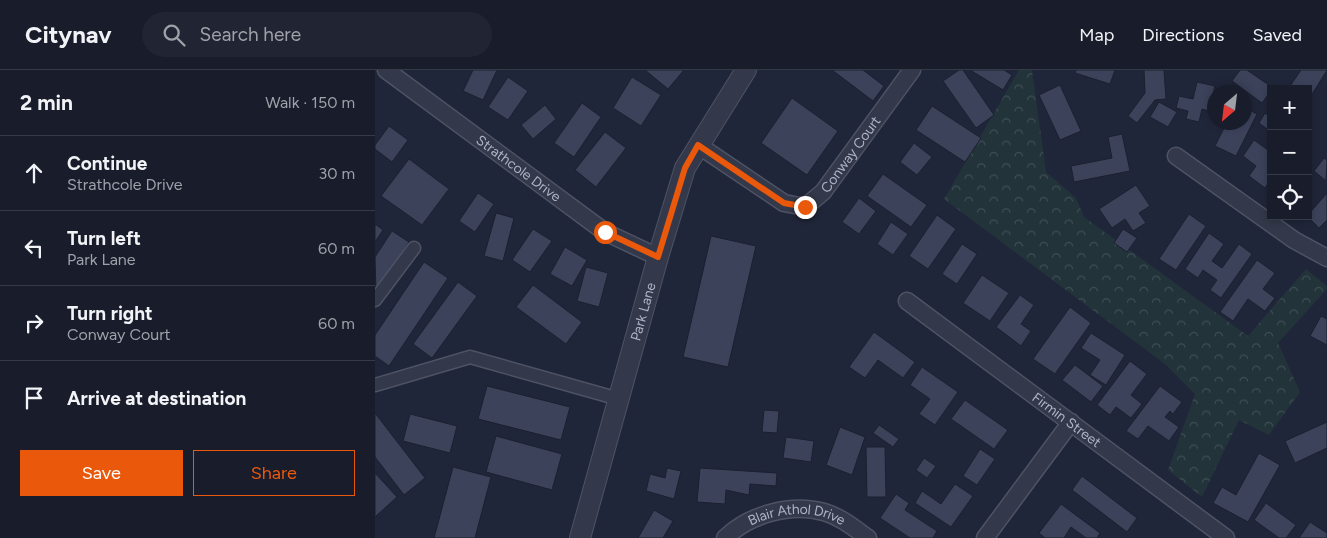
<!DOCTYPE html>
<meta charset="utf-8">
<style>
:root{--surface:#181c2b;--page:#212533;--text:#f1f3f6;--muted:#9fa1a9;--line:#363a47;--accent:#ea580c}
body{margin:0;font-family:Figtree,sans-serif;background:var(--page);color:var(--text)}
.controls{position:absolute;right:15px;top:15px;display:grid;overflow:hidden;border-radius:0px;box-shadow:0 2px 8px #0003}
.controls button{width:45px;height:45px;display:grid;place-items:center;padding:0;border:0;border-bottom:1px solid var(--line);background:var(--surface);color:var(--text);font:25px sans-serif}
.compass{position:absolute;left:832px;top:15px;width:45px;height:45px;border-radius:50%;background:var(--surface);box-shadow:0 2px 8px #0003;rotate:208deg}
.stop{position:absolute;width:15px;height:15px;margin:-11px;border:4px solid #ea580c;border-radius:50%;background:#fff}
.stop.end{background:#ea580c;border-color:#fff;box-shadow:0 1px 5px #0008}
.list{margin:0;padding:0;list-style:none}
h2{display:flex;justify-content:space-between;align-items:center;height:65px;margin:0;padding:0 20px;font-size:21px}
h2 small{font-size:16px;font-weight:400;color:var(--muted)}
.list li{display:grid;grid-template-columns:32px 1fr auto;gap:15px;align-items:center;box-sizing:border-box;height:75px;padding:0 20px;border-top:1px solid var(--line)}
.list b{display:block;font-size:19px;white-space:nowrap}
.list p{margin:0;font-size:16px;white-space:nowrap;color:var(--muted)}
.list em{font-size:16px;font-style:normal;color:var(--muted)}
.actions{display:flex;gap:10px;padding:15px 20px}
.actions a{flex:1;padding:11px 0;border:1px solid var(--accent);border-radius:0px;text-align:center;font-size:18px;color:var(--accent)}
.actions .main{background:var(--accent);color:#fff}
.icon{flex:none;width:28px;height:28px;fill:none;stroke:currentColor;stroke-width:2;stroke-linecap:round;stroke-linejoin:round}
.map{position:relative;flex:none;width:952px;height:468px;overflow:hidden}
header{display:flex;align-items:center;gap:30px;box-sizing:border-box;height:70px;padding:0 25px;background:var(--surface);border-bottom:1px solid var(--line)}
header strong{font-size:24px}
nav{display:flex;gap:28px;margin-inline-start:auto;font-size:18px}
.search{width:350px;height:45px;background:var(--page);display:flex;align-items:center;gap:12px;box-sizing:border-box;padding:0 18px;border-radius:28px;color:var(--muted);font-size:19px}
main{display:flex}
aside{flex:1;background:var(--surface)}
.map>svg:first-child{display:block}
.park{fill:url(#park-crowns)}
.building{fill:#3b425a;stroke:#1b2030}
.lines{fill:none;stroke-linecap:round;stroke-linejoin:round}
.pedestrian-casing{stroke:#4e5364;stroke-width:15}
.minor-casing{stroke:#4e5364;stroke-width:19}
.tertiary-casing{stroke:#4e5364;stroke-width:22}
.pedestrian{stroke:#33394a;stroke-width:12}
.minor{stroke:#33394a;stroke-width:16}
.tertiary{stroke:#33394a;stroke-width:20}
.route{stroke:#ea580c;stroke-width:6}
.labels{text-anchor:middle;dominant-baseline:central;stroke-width:4;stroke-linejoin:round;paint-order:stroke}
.street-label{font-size:14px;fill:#aeb3c6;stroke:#191e2e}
</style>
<header>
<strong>Citynav</strong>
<div class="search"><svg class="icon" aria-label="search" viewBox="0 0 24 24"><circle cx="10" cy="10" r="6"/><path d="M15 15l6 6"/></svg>Search here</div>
<nav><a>Map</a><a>Directions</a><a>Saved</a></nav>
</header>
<main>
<aside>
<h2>2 min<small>Walk · 150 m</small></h2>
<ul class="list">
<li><svg class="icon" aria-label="ahead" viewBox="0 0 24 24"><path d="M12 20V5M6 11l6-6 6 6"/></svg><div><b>Continue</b><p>Strathcole Drive</p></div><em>30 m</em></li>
<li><svg class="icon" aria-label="left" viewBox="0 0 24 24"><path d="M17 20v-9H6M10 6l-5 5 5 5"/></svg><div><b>Turn left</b><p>Park Lane</p></div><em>60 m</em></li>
<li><svg class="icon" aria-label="right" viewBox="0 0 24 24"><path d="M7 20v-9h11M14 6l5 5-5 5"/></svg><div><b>Turn right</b><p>Conway Court</p></div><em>60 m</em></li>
<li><svg class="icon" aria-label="arrive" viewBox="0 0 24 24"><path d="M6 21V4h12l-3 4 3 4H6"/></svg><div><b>Arrive at destination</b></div></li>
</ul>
<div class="actions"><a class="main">Save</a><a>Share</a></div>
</aside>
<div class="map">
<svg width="952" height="468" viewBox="0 0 952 468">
<defs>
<pattern id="park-crowns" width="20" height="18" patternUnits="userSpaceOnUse" patternTransform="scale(1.25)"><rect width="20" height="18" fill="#22333a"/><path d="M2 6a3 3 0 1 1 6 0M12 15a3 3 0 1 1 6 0" fill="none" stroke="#404e55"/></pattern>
</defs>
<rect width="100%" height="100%" fill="#202639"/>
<!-- park -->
<polygon class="park" points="644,0 657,0 671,102 701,128 709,147 873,266 931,199 952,216 952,219 903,273 925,322 894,365 864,350 827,427 793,400 820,324 790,294 569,129"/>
<!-- building -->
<g class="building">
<polygon points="98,0 122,0 108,30 88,21"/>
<polygon points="270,0 309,0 293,19"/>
<polygon points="457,0 488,0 509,16 498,31"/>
<polygon points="584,0 588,0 619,45 601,58 568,11"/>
<polygon points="595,0 629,0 637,5 628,20"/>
<polygon points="701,0 740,0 735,14 700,3"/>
<polygon points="769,0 789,0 791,29 780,30 762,53 753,46 770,23"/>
<polygon points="865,0 872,0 898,18 887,33 857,11"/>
<polygon points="926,0 952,0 933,31 933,19 913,19"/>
<polygon points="133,7 153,21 133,50 113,37"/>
<polygon points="257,7 286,25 266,56 238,38"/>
<polygon points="822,12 840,16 834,41 827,39 824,52 811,49 813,41 801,38 804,26 818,29"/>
<polygon points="685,15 706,61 685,70 664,25"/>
<polygon points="417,28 463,61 432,105 386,73"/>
<polygon points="784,32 802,42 793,57 775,47"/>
<polygon points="207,33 226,47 199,87 179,73"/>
<polygon points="170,35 181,49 158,69 146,55"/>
<polygon points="557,36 606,68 590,92 541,60"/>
<polygon points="869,37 882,44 861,86 840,76 852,52 869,52"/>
<polygon points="890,43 896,47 896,62 884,53"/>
<polygon points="14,56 33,70 17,92 0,79 0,75"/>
<polygon points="230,62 251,78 221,117 200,100"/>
<polygon points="747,64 755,101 699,112 696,96 737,88 733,67"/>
<polygon points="879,70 896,82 896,109 890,118 874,106 881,96 868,86"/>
<polygon points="539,73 557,87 542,105 525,92"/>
<polygon points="949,88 952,90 951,111 939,101"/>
<polygon points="34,89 74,119 47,155 6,126"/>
<polygon points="508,104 552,135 536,157 492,126"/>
<polygon points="761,115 775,136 764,143 771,153 758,161 750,149 737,158 724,139"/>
<polygon points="103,123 119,134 100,162 84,151"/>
<polygon points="952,123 952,150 944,158 932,146"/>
<polygon points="484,128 501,141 484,164 467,152"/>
<polygon points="121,143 139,148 128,191 109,186"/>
<polygon points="814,144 831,156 801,200 784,189"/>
<polygon points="562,145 581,159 553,199 534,186"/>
<polygon points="516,152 533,164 518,185 502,174"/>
<polygon points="0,154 8,160 0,172"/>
<polygon points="158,159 177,171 155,202 137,190"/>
<polygon points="748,159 762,168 752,182 739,173"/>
<polygon points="17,161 34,172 1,224 0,187"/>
<polygon points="834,163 849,174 837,191 847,198 864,174 877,184 846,228 835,220 842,210 828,200 823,208 810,199"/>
<polygon points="336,166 381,176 353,297 308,287"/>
<polygon points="587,174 602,184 582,214 567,204"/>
<polygon points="190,177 212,190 197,216 175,204"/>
<polygon points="882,190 900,203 888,219 900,228 890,241 873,229 858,251 845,242"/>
<polygon points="49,192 73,208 14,296 0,286 0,265"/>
<polygon points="211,197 233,203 224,237 202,231"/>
<polygon points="607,205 634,223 615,251 588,233"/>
<polygon points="83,212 102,226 57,288 38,274"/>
<polygon points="158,215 207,252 191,274 141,237"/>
<polygon points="645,225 659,235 646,254 656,261 646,276 621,257"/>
<polygon points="695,237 716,253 680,304 658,289"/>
<polygon points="946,246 952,249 952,275 935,266"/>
<polygon points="499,262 540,292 528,308 503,290 490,308 474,297"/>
<polygon points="716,263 750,285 731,315 715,305 725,290 706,278"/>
<polygon points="755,291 772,304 756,325 767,334 756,348 741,337 735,345 722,335"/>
<polygon points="700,295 728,316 716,332 687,310"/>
<polygon points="547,297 583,322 560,355 544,344 555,329 535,315"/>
<polygon points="112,316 195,337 186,370 103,349"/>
<polygon points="785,316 807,332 798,344 795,341 790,347 804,357 794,371 773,356 763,369 751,361"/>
<polygon points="590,330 633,360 619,379 576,349"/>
<polygon points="389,340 404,341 402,363 387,362"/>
<polygon points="0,343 50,408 29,425 0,387"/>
<polygon points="35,344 82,356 75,383 28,371"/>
<polygon points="952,352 952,378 920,393 910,371"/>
<polygon points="504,355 524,369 518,377 498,363"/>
<polygon points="465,357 490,367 477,405 451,395"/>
<polygon points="121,366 187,384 177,420 111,402"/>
<polygon points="411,367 439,371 436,392 408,388"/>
<polygon points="491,377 510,377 511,427 492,427"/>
<polygon points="605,379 620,389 602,415 588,406"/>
<polygon points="884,383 905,395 873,452 838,433 847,417 861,425"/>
<polygon points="549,388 561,396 552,408 541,400"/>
<polygon points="78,397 116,407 100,468 59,468"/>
<polygon points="292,398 306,401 299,429 271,421 275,404 290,408"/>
<polygon points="325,398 402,403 401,416 375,414 374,425 351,420 350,434 322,432"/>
<polygon points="0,403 22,427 0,447"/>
<polygon points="707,406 762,448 752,462 697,420"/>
<polygon points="580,414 598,426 576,457 540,433 547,421 566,434"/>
<polygon points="521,424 534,433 530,440 562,461 558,468 535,468 505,448"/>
<polygon points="891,433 921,455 911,468 904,468 879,450"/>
<polygon points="686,434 725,463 722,468 711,468 696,457 689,468 670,468 664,463"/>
<polygon points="279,440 298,451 288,468 263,468"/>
<polygon points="935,452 952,463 952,468 924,468"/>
</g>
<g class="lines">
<defs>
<g id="pedestrian">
<polyline points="0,230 39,178"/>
<polyline points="0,315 95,287 244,329"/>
</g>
<g id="minor">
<path id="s1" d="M 11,0 L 230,162 L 283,187"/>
<path id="s2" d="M 323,75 L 409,133 L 430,137 L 448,122 L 537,0"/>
<polyline points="801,86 919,170 952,188"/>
<path id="s3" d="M 532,231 L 851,468"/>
<path id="s4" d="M 350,468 C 375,444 416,433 449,442 C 466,447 479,458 493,468"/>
<polyline points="610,468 696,352"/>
</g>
<g id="tertiary">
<path id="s5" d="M 205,468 L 283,187 L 310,98 L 371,0"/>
</g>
</defs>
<!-- pedestrian casing -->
<use href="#pedestrian" class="pedestrian-casing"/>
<!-- minor casing -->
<use href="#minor" class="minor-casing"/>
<!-- tertiary casing -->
<use href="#tertiary" class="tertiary-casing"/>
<!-- pedestrian -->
<use href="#pedestrian" class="pedestrian"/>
<!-- minor -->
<use href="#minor" class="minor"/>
<!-- tertiary -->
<use href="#tertiary" class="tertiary"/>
</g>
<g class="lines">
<!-- route -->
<polyline class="route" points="230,162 283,187 310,98 323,75 409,133 430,137"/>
</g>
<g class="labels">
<!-- street labels -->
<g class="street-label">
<text stroke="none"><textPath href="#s2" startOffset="195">Conway Court</textPath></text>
<text stroke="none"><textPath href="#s1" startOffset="165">Strathcole Drive</textPath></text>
<text stroke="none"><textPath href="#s5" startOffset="235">Park Lane</textPath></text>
<text stroke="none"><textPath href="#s3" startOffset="199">Firmin Street</textPath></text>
<text stroke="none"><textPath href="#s4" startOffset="79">Blair Athol Drive</textPath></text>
</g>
</g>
</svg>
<div class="controls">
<button>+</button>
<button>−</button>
<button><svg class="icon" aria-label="locate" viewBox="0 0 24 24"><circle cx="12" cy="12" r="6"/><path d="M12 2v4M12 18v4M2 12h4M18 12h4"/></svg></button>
</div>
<svg class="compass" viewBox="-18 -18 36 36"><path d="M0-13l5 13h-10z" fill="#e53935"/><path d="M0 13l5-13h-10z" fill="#9fa1a9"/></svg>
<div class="stop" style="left:230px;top:162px"></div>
<div class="stop end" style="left:430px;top:137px"></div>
</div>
</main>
